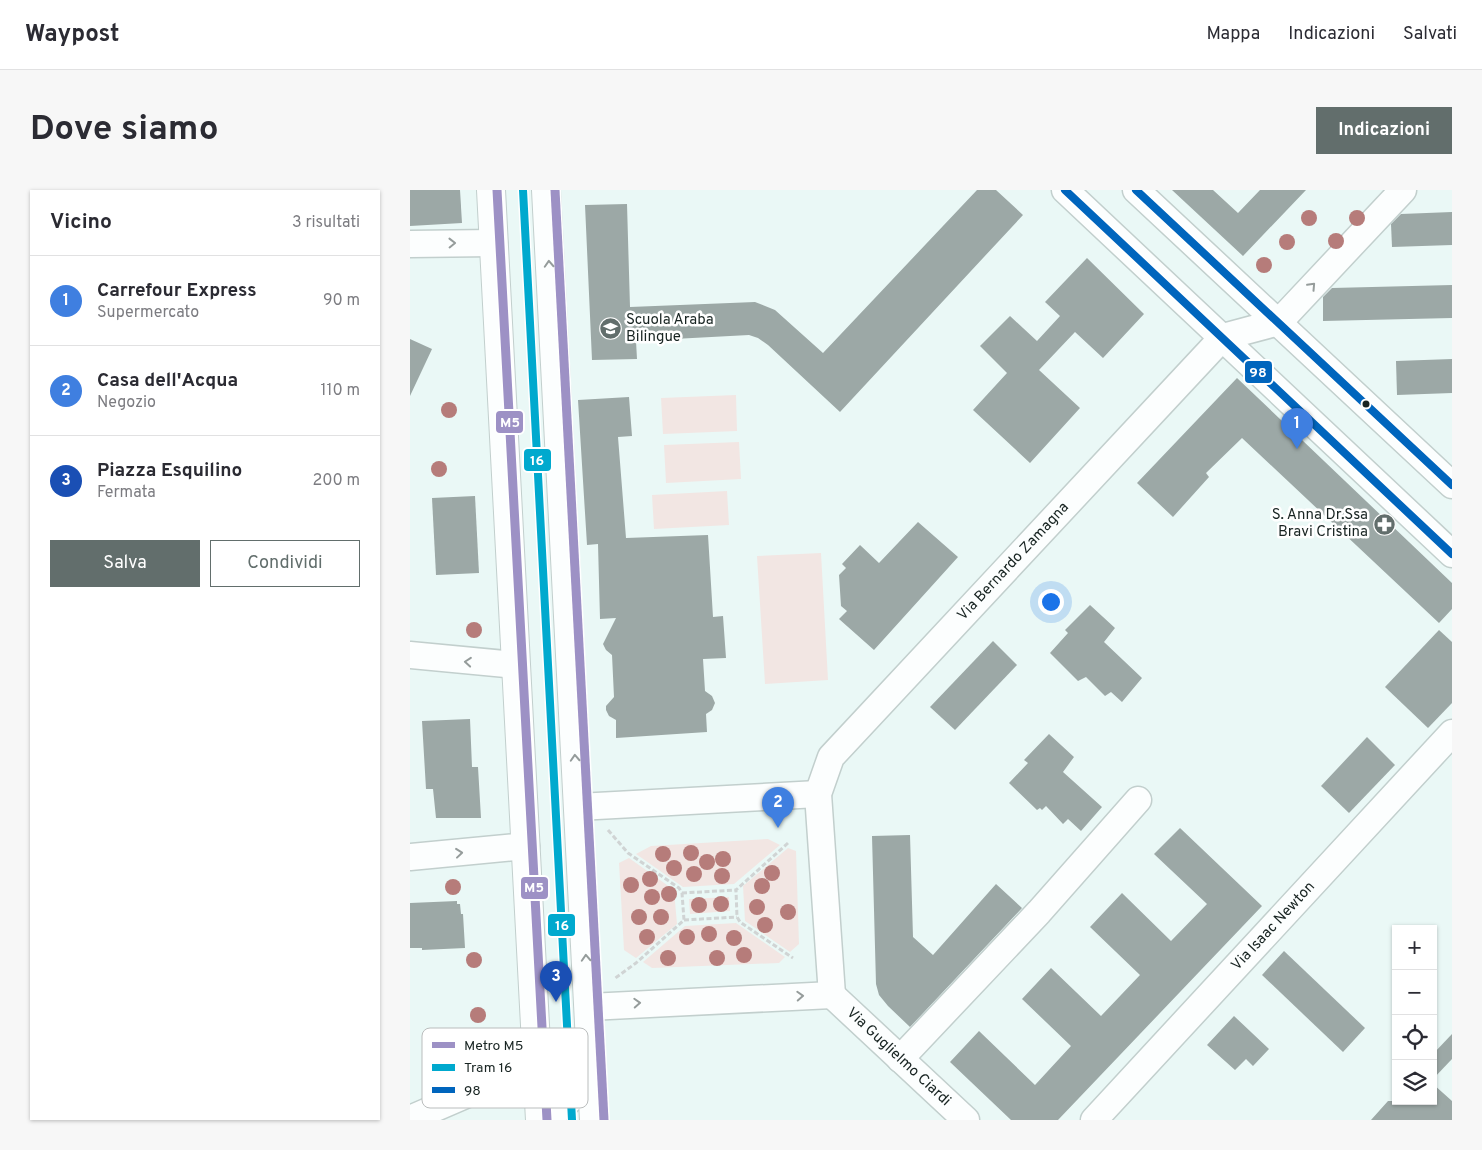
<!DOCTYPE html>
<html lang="it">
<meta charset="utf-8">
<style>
:root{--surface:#fff;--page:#f7f7f7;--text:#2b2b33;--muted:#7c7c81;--line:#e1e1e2;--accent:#626e6c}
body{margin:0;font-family:Overpass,sans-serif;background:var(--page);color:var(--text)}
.controls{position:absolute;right:15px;bottom:15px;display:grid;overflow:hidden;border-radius:0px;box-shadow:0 1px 4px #0004}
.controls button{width:45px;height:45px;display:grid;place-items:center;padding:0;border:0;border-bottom:1px solid var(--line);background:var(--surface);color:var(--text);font:25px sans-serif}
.you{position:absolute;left:640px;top:411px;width:18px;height:18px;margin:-12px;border:4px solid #fff;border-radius:50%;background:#1a73e8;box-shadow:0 0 0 8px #1a73e833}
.badge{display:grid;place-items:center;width:32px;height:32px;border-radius:50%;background:var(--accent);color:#fff;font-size:16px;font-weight:700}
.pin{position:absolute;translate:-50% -41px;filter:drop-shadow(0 1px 2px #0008)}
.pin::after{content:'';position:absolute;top:26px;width:18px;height:15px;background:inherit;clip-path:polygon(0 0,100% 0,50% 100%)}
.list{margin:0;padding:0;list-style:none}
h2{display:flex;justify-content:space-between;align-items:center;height:65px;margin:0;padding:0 20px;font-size:21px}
h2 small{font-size:16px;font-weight:400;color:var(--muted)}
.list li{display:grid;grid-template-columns:32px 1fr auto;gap:15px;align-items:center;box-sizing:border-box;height:90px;padding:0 20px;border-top:1px solid var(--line)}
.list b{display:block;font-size:19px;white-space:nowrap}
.list p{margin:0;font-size:16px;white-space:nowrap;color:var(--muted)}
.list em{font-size:16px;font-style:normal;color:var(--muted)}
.actions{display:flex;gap:10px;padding:15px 20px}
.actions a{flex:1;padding:11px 0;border:1px solid var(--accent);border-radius:0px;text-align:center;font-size:18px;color:var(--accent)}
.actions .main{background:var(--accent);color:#fff}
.icon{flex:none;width:28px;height:28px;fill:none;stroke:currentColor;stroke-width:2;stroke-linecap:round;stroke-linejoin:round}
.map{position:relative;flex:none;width:1042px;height:930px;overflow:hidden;border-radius:0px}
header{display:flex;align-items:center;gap:30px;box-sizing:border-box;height:70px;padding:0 25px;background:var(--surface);border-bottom:1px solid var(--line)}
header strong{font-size:24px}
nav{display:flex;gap:28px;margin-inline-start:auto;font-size:18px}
.intro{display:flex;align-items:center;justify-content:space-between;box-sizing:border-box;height:120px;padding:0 30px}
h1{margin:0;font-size:35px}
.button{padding:12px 22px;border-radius:0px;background:var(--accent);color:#fff;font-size:18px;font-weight:700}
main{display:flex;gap:30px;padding:0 30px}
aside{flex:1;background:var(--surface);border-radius:0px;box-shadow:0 1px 4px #0004}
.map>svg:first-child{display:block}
.green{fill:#f2e6e3}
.building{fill:#9ca8a6}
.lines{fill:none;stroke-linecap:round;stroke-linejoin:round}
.minor-casing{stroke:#c2cfcd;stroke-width:29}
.major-casing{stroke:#c2cfcd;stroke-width:30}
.path{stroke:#d0d4d4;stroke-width:3;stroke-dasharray:5 2.5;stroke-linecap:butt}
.minor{stroke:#fcfefe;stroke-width:26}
.major{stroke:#fcfefe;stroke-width:28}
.bus-1-casing{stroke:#fff;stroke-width:11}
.bus-1{stroke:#0065bd;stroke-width:8}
.tram-1-casing{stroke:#fff;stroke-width:11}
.tram-1{stroke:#00a9ce;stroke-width:8}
.metro-1-casing{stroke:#fff;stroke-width:12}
.metro-1{stroke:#9d91c5;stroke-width:9}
.tree{fill:#b67c7a}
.oneway{stroke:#959c9b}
.bus-dot{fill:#182422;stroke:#fff;stroke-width:2}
.labels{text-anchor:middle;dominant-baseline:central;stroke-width:5;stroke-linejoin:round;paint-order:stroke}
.poi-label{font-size:15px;fill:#182422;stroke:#fff;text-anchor:start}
.street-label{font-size:15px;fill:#182422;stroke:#fff}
.key{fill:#fff;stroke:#babdbd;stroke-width:1}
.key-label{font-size:14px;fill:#182422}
.line-badge{stroke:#fff;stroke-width:2}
.badge-label{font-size:14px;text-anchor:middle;font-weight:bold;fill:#fff}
</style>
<header>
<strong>Waypost</strong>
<nav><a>Mappa</a><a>Indicazioni</a><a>Salvati</a></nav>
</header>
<div class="intro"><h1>Dove siamo</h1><a class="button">Indicazioni</a></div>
<main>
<aside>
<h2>Vicino<small>3 risultati</small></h2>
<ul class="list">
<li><span class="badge" style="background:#3f7fe0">1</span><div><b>Carrefour Express</b><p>Supermercato</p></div><em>90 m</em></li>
<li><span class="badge" style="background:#3f7fe0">2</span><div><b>Casa dell'Acqua</b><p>Negozio</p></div><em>110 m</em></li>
<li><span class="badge" style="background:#1a4fb4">3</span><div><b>Piazza Esquilino</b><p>Fermata</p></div><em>200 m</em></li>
</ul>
<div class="actions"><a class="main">Salva</a><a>Condividi</a></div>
</aside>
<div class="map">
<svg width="1042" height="930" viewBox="0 0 1042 930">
<rect width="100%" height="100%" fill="#eaf8f6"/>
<!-- green -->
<g class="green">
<polygon points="326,205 327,241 253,244 251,208"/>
<polygon points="329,252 331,289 256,293 254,255"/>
<polygon points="317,301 319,335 244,339 242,305"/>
<polygon points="411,363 418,490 355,494 347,366"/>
<polygon points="358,649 370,655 324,694 273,697 226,664 241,656"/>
<polygon points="378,658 386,661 389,754 380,762 335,731 333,696"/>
<polygon points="219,668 264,700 267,734 226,768 214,760 209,673"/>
<polygon points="319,707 320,721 280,724 279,709"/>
<polygon points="326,733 375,767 369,773 242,778 233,772 275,736"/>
</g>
<!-- building -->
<g class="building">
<polygon points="0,0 50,0 52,33 0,36"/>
<polygon points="567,0 586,0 613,25 430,222 358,155 348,148 339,145 226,151 227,169 182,170 175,15 217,14 220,117 345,112 365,120 413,163"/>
<polygon points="762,0 803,0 828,23 850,0 896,0 833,66"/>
<polygon points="1042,22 1042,55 982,57 981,34 991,24"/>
<polygon points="677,68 734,124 693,168 665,142 629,180 670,218 620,273 563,220 597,183 570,156 600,126 627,151 650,126 635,112"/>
<polygon points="1042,95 1042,128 913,131 913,107 922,98"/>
<polygon points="0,149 22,159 0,206"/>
<polygon points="1042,169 1042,203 987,205 986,171"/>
<polygon points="827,188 1042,393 1042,419 1029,433 832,248 796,283 799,287 763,327 727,293"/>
<polygon points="219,207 222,246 208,247 216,348 298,345 303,427 313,426 316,468 293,469 295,501 302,506 305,513 302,520 296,524 297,542 206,548 206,530 199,526 196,520 196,516 204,507 202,465 196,460 193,454 206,428 190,429 188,354 177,355 168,210"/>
<polygon points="65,306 69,383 26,385 22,308"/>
<polygon points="508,332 548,367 464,460 429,429 437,421 431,416 429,385 436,378 432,374 450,355 469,373"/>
<polygon points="680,415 705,438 694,452 732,488 712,512 701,502 695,506 676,487 668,491 640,463 658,443 655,440"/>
<polygon points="1029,440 1042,452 1042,513 1018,538 975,497"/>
<polygon points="583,451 607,475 545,540 520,517"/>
<polygon points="60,529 62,577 68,577 71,628 26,628 23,599 16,599 12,531"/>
<polygon points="639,544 664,567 653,582 692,617 671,641 658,629 653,634 636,616 632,620 630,618 627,620 599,593 618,573 614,570"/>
<polygon points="957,547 985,575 939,623 911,596"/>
<polygon points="770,638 852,716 648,930 601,930 540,872 569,841 625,895 661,856 612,809 641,778 691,826 730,785 680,737 712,703 761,751 797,714 744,664"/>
<polygon points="500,645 503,747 523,765 586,694 612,718 500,837 478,816 469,805 466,794 462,646"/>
<polygon points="47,711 47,714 50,714 51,724 53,724 55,758 12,760 12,758 0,758 0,713"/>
<polygon points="874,761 955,838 933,862 852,785"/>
<polygon points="824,826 859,859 843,876 836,869 825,880 797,855"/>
<polygon points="1042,844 1042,869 1023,889 1023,864"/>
<polygon points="1023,894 1042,911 1042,930 961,930 978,911 1023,911"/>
</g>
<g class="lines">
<defs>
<g id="minor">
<polyline points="655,0 1042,364"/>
<polyline points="726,0 1042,295"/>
<polyline points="0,54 84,53"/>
<polyline points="869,132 993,0"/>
<polyline points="813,147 869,132"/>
<polyline points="0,465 106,475"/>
<polyline points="168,617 408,604"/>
<polyline points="0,667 116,656"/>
<path id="s1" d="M 422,805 L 408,604 L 421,567 L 813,147"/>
<path id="s2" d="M 422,805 L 556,930"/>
<polyline points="179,817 422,805"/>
<polyline points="490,869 629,722 728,610"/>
<polyline points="0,929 104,884 128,880 182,889"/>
<polyline points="133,930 152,917 182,889"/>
<path id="s3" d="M 684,930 L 1042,543"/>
</g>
<g id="major">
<polyline points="81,0 130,930"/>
<polyline points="136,0 184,930"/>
</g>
</defs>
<!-- minor casing -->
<use href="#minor" class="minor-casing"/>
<!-- major casing -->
<use href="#major" class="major-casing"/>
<!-- path -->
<g class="path">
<polyline points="198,640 218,663 269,698 272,703 274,730 226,773 204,789"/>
<polyline points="378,653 326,700 327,727 330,732 383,768"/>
<polyline points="272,703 326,700"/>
<polyline points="274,730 327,727"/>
</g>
<!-- minor -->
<use href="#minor" class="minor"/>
<!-- major -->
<use href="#major" class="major"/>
<defs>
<g id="bus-1">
<polyline points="655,0 1042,364"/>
<polyline points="726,0 1042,295"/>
</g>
</defs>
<!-- bus-1 casing -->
<use href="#bus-1" class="bus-1-casing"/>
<!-- bus-1 -->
<use href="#bus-1" class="bus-1"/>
<defs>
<polyline id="tram-1" points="113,0 162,930"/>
</defs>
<!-- tram-1 casing -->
<use href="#tram-1" class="tram-1-casing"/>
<!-- tram-1 -->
<use href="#tram-1" class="tram-1"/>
<defs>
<g id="metro-1">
<polyline points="87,0 137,930"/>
<polyline points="145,0 194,930"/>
</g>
</defs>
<!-- metro-1 casing -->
<use href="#metro-1" class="metro-1-casing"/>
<!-- metro-1 -->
<use href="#metro-1" class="metro-1"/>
</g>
<!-- trees -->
<g class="tree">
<circle cx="899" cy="28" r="8"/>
<circle cx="947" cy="28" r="8"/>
<circle cx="926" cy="51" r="8"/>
<circle cx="877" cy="52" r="8"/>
<circle cx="854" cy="75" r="8"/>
<circle cx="39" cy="220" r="8"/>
<circle cx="29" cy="279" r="8"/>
<circle cx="64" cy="440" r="8"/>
<circle cx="281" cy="663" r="8"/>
<circle cx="253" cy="664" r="8"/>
<circle cx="313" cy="669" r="8"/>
<circle cx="297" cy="672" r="8"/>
<circle cx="264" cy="678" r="8"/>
<circle cx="362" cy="683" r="8"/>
<circle cx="284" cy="684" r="8"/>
<circle cx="312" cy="686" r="8"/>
<circle cx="240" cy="689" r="8"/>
<circle cx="221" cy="695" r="8"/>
<circle cx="352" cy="696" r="8"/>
<circle cx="43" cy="697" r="8"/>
<circle cx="259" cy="704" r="8"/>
<circle cx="242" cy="707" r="8"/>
<circle cx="311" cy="714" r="8"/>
<circle cx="289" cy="715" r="8"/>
<circle cx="347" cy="717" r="8"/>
<circle cx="378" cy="722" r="8"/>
<circle cx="229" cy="727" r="8"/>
<circle cx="251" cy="727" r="8"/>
<circle cx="355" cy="735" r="8"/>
<circle cx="299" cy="744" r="8"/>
<circle cx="237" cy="747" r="8"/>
<circle cx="277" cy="747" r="8"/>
<circle cx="324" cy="748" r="8"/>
<circle cx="334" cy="765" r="8"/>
<circle cx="258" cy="768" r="8"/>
<circle cx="307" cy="768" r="8"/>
<circle cx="64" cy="770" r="8"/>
<circle cx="68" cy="825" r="8"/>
</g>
<!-- one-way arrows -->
<defs><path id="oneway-chevron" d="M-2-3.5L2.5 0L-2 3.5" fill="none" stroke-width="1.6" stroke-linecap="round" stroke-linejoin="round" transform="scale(1.25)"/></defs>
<g class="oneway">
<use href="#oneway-chevron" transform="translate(42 53) rotate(-1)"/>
<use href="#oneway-chevron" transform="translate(139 74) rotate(-93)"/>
<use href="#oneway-chevron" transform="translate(902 96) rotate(-47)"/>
<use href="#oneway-chevron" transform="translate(58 472) rotate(-175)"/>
<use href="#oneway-chevron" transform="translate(165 568) rotate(-93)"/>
<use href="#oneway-chevron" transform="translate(49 663) rotate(-6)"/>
<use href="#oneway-chevron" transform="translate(176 768) rotate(-93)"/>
<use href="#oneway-chevron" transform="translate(390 806) rotate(-3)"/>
<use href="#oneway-chevron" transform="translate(227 813) rotate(-3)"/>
</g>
<!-- icons -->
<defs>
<symbol id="school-disc" viewBox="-11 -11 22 22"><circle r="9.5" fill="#626e6c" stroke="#fff"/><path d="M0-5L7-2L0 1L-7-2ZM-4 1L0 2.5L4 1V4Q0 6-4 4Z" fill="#fff"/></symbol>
<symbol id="pharmacy-disc" viewBox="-11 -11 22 22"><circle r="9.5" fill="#626e6c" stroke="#fff"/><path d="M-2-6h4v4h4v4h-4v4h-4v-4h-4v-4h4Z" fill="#fff"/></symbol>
</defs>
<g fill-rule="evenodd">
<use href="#school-disc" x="188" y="126" width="25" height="25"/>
<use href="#pharmacy-disc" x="962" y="322" width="25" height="25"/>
</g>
<!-- markers -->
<circle class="bus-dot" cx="956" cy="214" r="4.5"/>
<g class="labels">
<!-- poi labels -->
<g class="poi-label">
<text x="216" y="130">Scuola Araba<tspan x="216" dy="17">Bilingue</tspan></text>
<text x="958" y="325" text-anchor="end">S. Anna Dr.Ssa<tspan x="958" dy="17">Bravi Cristina</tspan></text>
</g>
<!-- street labels -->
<g class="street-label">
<text stroke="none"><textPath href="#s1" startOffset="508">Via Bernardo Zamagna</textPath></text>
<text stroke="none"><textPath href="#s3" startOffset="264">Via Isaac Newton</textPath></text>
<text stroke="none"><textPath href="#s2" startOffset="91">Via Guglielmo Ciardi</textPath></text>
</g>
</g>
<!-- legend -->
<rect x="12" y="838" width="166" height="80" rx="8" class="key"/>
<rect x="22" y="852" width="23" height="6" fill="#9d91c5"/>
<rect x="22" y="874" width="23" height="7" fill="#00a9ce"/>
<rect x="22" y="897" width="23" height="6" fill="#0065bd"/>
<g class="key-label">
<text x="54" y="860">Metro M5</text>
<text x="54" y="882">Tram 16</text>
<text x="54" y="905">98</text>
</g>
<g class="line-badge">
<rect x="834" y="170" width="29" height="24" rx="5" fill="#0065bd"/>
<rect x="85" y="220" width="29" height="24" rx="5" fill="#9d91c5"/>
<rect x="113" y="258" width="29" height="24" rx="5" fill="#00a9ce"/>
<rect x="110" y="686" width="29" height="24" rx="5" fill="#9d91c5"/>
<rect x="137" y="723" width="29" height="24" rx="5" fill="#00a9ce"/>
</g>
<g class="badge-label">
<text x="848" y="187">98</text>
<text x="100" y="237">M5</text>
<text x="127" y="275">16</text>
<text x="124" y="702">M5</text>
<text x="152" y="740">16</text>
</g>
</svg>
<div class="controls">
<button>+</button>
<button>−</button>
<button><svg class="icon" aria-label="locate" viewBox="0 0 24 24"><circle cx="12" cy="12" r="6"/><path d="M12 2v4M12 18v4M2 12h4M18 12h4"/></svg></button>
<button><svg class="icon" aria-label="layers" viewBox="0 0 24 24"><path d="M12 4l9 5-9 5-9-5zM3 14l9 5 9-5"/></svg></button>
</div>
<div class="you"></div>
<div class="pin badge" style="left:887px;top:259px;background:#3f7fe0">1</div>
<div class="pin badge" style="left:368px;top:638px;background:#3f7fe0">2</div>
<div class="pin badge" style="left:146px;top:812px;background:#1a4fb4">3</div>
</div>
</main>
